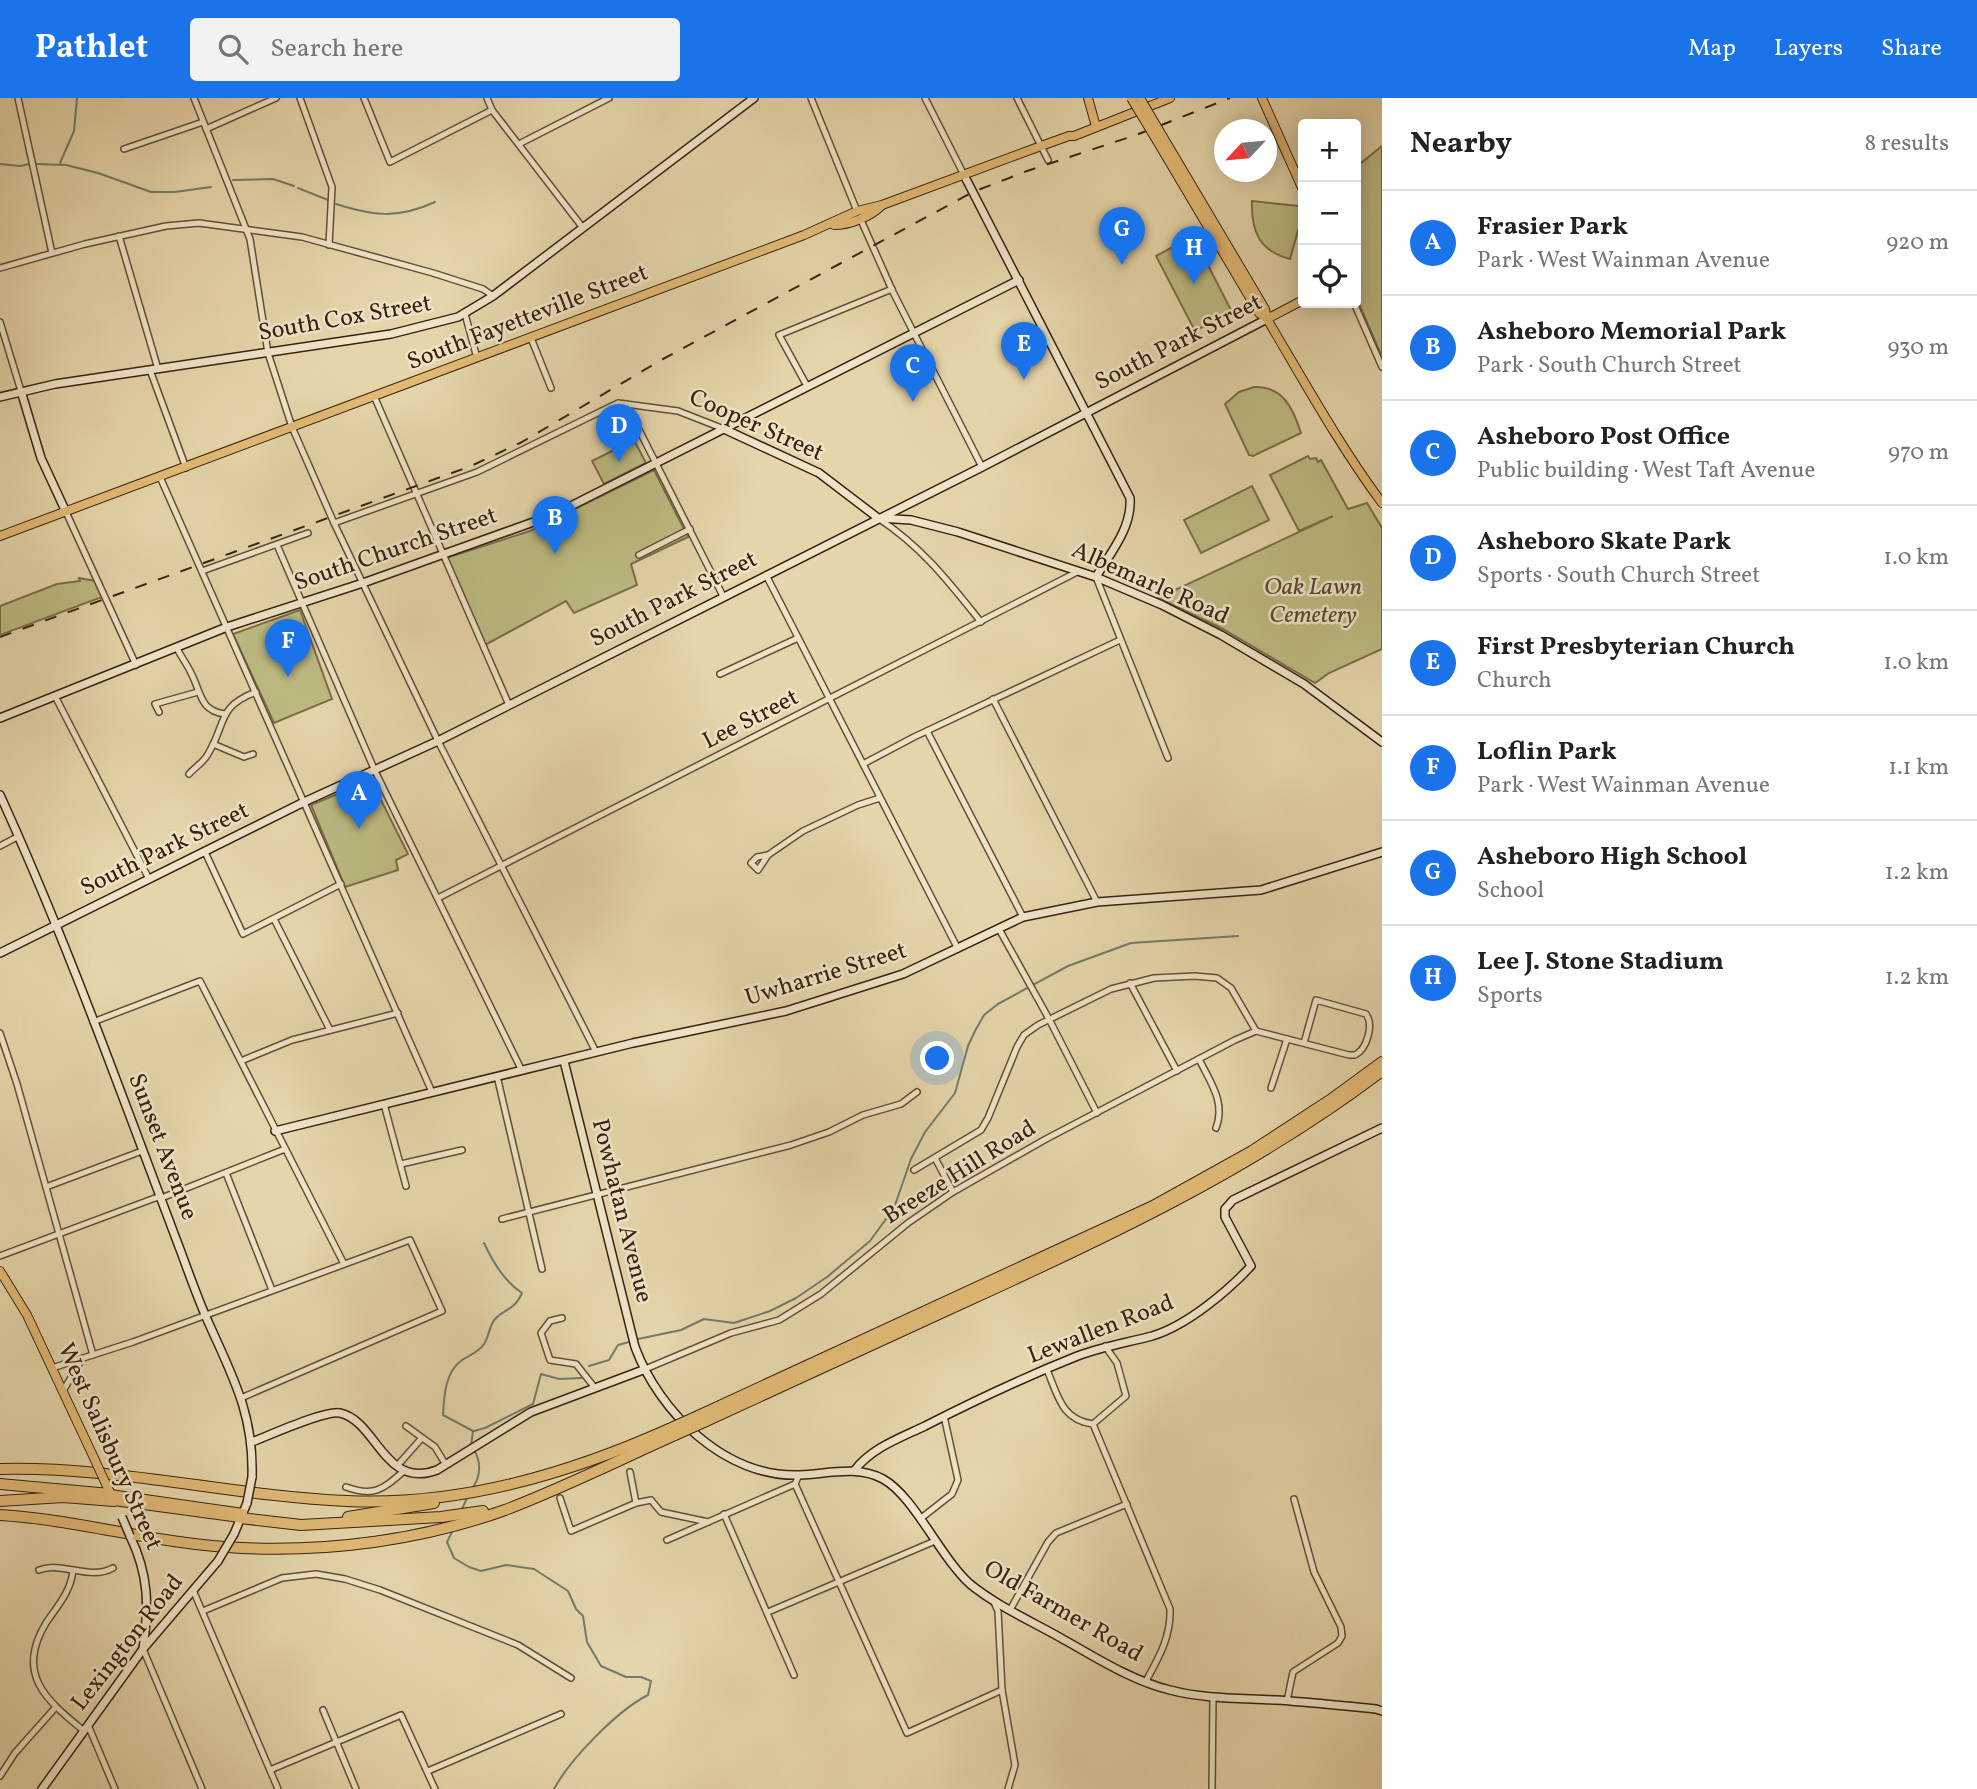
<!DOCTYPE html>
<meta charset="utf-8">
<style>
:root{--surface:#fff;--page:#f2f2f2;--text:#222;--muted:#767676;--line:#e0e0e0;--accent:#1a73e8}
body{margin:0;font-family:Vollkorn,serif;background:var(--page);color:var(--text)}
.controls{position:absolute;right:21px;top:21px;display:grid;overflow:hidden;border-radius:7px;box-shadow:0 4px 18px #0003}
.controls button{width:63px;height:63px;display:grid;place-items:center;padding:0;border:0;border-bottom:2px solid var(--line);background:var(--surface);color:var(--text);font:35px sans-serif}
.compass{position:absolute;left:1214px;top:21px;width:63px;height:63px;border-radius:50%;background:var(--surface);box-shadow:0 4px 18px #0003;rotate:244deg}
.you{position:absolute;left:938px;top:961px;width:24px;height:24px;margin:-18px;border:5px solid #fff;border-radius:50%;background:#1a73e8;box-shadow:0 0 0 10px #1a73e833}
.badge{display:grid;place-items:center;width:46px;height:46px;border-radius:50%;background:var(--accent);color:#fff;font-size:23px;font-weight:700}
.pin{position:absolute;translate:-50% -58px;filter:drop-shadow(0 2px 4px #0008)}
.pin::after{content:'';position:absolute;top:37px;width:24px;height:21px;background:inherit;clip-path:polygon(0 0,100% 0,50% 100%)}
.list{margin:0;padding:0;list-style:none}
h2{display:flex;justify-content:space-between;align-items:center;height:91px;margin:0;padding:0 28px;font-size:30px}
h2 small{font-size:23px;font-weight:400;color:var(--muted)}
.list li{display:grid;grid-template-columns:46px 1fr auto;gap:21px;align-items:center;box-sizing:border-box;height:105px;padding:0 28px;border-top:2px solid var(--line)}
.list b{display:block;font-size:26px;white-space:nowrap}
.list p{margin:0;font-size:23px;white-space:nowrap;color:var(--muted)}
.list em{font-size:23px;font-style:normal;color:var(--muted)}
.icon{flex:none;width:38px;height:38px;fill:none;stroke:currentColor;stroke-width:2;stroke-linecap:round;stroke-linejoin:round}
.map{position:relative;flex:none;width:1382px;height:1691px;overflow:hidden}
header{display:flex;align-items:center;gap:42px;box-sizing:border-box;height:98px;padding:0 35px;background:var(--accent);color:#fff}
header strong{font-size:33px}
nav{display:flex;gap:38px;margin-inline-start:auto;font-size:24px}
.search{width:490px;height:63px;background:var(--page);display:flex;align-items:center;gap:18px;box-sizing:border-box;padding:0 24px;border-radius:7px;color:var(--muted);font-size:26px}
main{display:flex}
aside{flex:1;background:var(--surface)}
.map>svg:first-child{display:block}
.green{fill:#bdbb83;stroke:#7a6e48;stroke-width:2}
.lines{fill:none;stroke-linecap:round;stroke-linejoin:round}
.stream{stroke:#707c6d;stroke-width:2}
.street-casing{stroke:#634f35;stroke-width:8}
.secondary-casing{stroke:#38220e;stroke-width:10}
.primary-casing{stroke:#38220e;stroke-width:10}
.highway-casing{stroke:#38220e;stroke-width:12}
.street{stroke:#eee4c8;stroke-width:5}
.secondary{stroke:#eee4c8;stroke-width:7}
.primary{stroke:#e2ba75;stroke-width:8}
.highway{stroke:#e2ba75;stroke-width:10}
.rail{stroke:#38220e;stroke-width:2;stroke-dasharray:12 12;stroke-linecap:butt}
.secondary-bridge-casing{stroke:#38220e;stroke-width:10;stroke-linecap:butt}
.primary-bridge-casing{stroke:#38220e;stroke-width:10;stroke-linecap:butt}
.highway-bridge-casing{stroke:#38220e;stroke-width:12;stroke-linecap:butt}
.secondary-bridge{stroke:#eee4c8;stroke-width:7}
.primary-bridge{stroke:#e2ba75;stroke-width:8}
.highway-bridge{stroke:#e2ba75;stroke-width:10}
.labels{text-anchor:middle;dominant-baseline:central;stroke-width:5;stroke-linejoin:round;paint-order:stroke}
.street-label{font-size:24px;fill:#38220e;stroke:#eee4c8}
.park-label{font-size:24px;font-style:italic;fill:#59482b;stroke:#eee4c8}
</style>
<header>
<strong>Pathlet</strong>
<div class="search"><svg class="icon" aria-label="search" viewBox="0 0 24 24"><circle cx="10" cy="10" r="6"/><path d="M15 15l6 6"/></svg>Search here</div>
<nav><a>Map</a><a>Layers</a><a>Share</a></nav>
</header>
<main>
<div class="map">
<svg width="1382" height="1691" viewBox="0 0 1382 1691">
<rect width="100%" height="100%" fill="#e5d5aa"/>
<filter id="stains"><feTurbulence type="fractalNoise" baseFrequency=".00286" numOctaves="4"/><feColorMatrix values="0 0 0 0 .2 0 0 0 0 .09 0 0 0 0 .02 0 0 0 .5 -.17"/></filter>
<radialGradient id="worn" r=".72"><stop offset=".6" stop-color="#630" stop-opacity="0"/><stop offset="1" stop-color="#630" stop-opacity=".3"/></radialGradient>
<!-- green -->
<g class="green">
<polygon points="1382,48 1382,259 1356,199 1356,69"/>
<path d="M 1252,103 L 1298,108 L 1303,115 L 1290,161 C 1259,153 1251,133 1252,103 Z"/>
<polygon points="1193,138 1232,214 1195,233 1156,158"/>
<path d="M 1254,289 C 1283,288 1293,310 1301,335 L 1253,358 L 1249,357 L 1225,306 L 1239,294 Z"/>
<polygon points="634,342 646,365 604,386 592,363"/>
<polygon points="1308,358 1310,361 1316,360 1318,364 1321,362 1348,411 1367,405 1382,430 1382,551 1329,575 1315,585 1221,530 1158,500 1333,418 1299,433 1270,377"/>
<polygon points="654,372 688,439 631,466 637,487 574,515 566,503 485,547 446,460 530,433"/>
<polygon points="1252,388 1269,422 1201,455 1184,422"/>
<polygon points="79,480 95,483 102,499 0,537 0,508 57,486 80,483"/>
<polygon points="300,512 332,601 274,625 233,536"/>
<polygon points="371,682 408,756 396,762 398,772 345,789 311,707"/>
</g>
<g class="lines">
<!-- stream -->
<g class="stream">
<polyline points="60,65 74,33 77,0"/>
<polyline points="0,66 20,68 29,66"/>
<polyline points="36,66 66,67 98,75 151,94 175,94 211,89"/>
<polyline points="233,82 273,81 294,88"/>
<polyline points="298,90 328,102"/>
<path d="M 336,106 C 374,118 398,121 435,104"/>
<polyline points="638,1241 681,1232 704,1221 734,1225 770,1213 796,1200 827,1179 870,1143 894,1110 911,1061 925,1034 955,995 968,948 975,933 984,917 998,906 1068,868 1131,845 1238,838"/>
<polyline points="589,1268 609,1262 618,1247 629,1244"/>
<polyline points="474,1333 485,1330 533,1306 541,1276 559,1281 581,1280"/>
<path d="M 471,1348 L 473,1333 L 443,1317 C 444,1298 445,1274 462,1262 C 470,1257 479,1254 484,1246 C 489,1239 489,1228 495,1221 C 505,1210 514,1213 522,1195 C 504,1183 493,1164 484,1145"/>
<path d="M 473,1389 C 481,1378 481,1363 474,1352"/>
<polyline points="462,1411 467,1400"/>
<path d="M 453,1432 L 447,1444 L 454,1460 L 469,1469 L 481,1473 L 506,1467 L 534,1471 L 568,1493 L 576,1511 L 583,1518 L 587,1544 L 601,1568 L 626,1579 L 641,1579 L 651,1583 L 648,1597 C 618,1612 570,1661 554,1691"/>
</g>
<defs>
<g id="street">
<polyline points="18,0 52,155"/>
<polyline points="194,0 250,141 268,255 292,329 334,425 438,643 596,954"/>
<polyline points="300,0 332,89 329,147"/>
<polyline points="364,0 390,64 492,12"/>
<polyline points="487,0 492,12 583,130"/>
<polyline points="811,0 857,113"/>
<polyline points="925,0 964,77"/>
<polyline points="1017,0 1048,62"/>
<polyline points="206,31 276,0"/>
<polyline points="519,46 609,0"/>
<polyline points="124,51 203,24"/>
<polyline points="860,120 893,194 982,369"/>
<polyline points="119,138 158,271"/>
<polyline points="0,170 85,146 166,128 199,125 302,139 433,175 483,191 493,198"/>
<polyline points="1354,205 1382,269"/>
<polyline points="465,216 477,260"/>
<polyline points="0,224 21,293"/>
<polyline points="531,240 551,290"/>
<polyline points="150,272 186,370"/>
<polyline points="807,288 779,237 892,191"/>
<polyline points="374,298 509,607"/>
<polyline points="626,306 723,498"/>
<polyline points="160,379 432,994"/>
<polyline points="66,414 136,567"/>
<path d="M 878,420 C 923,450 948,483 981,524"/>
<polyline points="334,425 477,374 618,305 678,313 724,331"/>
<polyline points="277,447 375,673 522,973"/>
<polyline points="639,457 690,431"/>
<polyline points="202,473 308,435"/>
<polyline points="766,477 958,851"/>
<polyline points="1096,479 1168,660"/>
<path d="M 177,550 C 181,559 187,566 191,575 C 201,593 199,613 225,616"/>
<polyline points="720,576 798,540"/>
<polyline points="55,598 149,781"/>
<polyline points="993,601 1097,804"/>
<polyline points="159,614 155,606 198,594"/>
<polyline points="927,633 1023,819"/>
<polyline points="213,646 244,659 253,656"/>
<polyline points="863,666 914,639 1120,542"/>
<path d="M 189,676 C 195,669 204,664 208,656 C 226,627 217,608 256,594"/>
<polyline points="0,748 19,738"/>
<polyline points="205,754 243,836 341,786"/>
<polyline points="768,757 758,772 751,765 757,759 768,757 803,733 858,707 880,700"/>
<polyline points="438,800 1079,473"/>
<polyline points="274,821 330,932"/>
<polyline points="999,831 1049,921 1097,1015"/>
<polyline points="1130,885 1177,973"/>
<polyline points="93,924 200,883 344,1166"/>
<polyline points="0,935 17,986 93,1257"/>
<path d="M 1199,961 C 1210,984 1226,1004 1216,1030"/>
<polyline points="241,963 292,942 398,915"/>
<polyline points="497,978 542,1171"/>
<polyline points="1271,990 1287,941"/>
<polyline points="384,1006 406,1088"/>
<polyline points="935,1060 953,1094"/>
<polyline points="401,1066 462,1052"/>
<polyline points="914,1072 981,1032 988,1020 1017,949 1024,937 1038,927 1111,891 1154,880 1195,878 1217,880 1231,890 1256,933"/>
<polyline points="226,1075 272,1192"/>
<polyline points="46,1089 142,1053"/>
<polyline points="502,1121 791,1047 829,1034 863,1017 901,1006 917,994"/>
<polyline points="0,1158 155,1100 164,1099 285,1051"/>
<polyline points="562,1220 550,1223 541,1235 550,1262 576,1266 595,1290"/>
<polyline points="52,1270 133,1244 410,1142 442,1213 241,1300"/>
<path d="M 643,1272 L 731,1235 L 779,1222 L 821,1196 L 908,1125 L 953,1094 L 1046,1041 L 1235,942 L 1256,933 L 1349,957 L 1355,957 C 1367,951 1374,927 1366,916 L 1316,902 L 1304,945"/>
<path d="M 1047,1272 C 1058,1297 1061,1322 1093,1326 L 1170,1511 C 1171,1539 1159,1559 1146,1583"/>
<polyline points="63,1293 82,1261"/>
<polyline points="1093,1326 1126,1298 1117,1265 1105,1248"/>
<polyline points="406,1328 435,1349 446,1367"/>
<polyline points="397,1368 421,1341"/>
<polyline points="630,1374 636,1405"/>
<polyline points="795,1386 907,1635 1002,1592"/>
<path d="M 346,1389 C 374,1399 382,1392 404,1373"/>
<polyline points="560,1400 571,1433 636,1405 651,1402 661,1414 708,1424"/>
<polyline points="724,1416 794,1577"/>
<polyline points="920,1421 952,1396 958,1382 944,1318"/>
<polyline points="667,1442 795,1386 799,1377"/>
<path d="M 39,1472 C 63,1463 89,1483 113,1470"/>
<path d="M 73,1473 C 70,1495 58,1507 46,1525 C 15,1576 46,1602 84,1633"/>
<polyline points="193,1492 278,1691"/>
<polyline points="993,1502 998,1513 1002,1592 1015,1667 1008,1691"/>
<polyline points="1010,1512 1048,1444 1056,1435 1127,1406"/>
<polyline points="203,1513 282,1480 316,1476 345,1481 380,1492 518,1547 571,1580"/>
<polyline points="768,1514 935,1443"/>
<polyline points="143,1551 202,1691"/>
<polyline points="1287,1603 1293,1574 1338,1545 1342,1538 1341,1529 1314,1474 1294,1401"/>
<polyline points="323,1612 356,1691"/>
<polyline points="88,1627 115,1691"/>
<polyline points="270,1672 401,1617 435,1691"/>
<polyline points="428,1673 561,1616"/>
<polyline points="0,1678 15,1655 55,1610"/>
<polyline points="1212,1691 1213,1599"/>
</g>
<g id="secondary">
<path d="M 964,77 L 1130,400 C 1132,430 1111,454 1096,479"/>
<polyline points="21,293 41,360 66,414"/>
<polyline points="0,299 55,286 391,236 458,219 493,198 754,0"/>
<polyline points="724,331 819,375 878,420 911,422 958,434 1096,479 1162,507 1221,537 1304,586 1382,644"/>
<polyline points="0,620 227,529 363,485 553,417 1019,182"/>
<path d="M 0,697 C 68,846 123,1001 181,1154 C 189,1176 197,1198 206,1219 C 231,1276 254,1314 252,1379"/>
<polyline points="0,855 304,704 438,643 982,369 1267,221"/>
<path d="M 564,963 L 635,1249 C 659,1314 725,1380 800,1377 C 827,1376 857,1367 883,1381 C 914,1398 940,1459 970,1486 C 997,1508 1031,1523 1061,1540 C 1095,1559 1132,1583 1170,1592 C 1204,1601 1241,1600 1276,1602 C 1309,1604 1342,1608 1376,1611 L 1382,1613"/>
<polyline points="275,1033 633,945 786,913 903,876 1023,819 1097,804 1261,792 1382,754"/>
<path d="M 252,1344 C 270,1337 325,1312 340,1315 C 377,1323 384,1392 437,1372 L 531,1314 L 643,1272"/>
<path d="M 854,1373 C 871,1350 900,1340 925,1328 C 974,1303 1025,1279 1075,1259 C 1100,1249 1126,1245 1152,1238 C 1186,1228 1227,1194 1251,1168 L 1225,1119 L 1225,1111 L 1233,1102 L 1382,1030"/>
<polyline points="234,1436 247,1405"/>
<path d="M 130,1438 C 149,1477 149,1508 143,1551"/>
<polyline points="42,1691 143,1551 218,1463"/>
</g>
<g id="primary">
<polyline points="1088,0 1095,25"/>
<polyline points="1262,0 1303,92"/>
<path d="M 1163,39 L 1265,211 L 1267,221 C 1304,283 1339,347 1382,405"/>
<polyline points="1157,43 1259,215 1267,221"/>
<path d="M 834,127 C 849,127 871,119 882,107"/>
<polyline points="1267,221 1303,202"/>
<polyline points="0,438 804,137 857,113 882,107 1041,48 1069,38 1074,38 1170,0"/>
<polyline points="0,1173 27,1217 94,1360"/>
<polyline points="105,1384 114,1403 240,1420"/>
<polyline points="110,1396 243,1415"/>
</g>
<g id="highway">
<polyline points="698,1318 1153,1108 1252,1053 1330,1002 1382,964"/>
<path d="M 704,1324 C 791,1284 878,1244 965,1204 C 1110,1138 1254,1070 1382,973"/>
<path d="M 0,1371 C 117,1368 231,1398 347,1403 C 460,1408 568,1376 669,1331"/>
<polyline points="0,1386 110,1396"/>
<polyline points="0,1403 63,1399 114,1403"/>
<path d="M 0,1417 C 82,1422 161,1447 242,1450 C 330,1454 422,1442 505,1412 C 563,1390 619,1362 675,1337"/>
<polyline points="348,1419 434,1405"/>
<polyline points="240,1420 301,1427 441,1419 483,1413"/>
</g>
</defs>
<!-- street casing -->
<use href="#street" class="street-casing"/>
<!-- secondary casing -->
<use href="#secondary" class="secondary-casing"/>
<!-- primary casing -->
<use href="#primary" class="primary-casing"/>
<!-- highway casing -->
<use href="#highway" class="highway-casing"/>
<!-- street -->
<use href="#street" class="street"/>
<!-- secondary -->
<use href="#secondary" class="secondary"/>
<!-- primary -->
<use href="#primary" class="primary"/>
<!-- highway -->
<use href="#highway" class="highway"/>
<!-- rail -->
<polyline class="rail" points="0,539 471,368 522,344 663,261 973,94 1027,73 1136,37 1230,0"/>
<defs>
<g id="secondary-bridge">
<polyline points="247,1405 252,1379"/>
<polyline points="122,1419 130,1438"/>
<polyline points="218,1463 234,1436"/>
</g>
<g id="primary-bridge">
<polyline points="1131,0 1157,43"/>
<polyline points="1140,0 1163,39"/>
<polyline points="94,1360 105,1384"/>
</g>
<g id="highway-bridge">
<polyline points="669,1331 698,1318"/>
<polyline points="675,1337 704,1324"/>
</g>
</defs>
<!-- secondary-bridge casing -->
<use href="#secondary-bridge" class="secondary-bridge-casing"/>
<!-- primary-bridge casing -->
<use href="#primary-bridge" class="primary-bridge-casing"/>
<!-- highway-bridge casing -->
<use href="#highway-bridge" class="highway-bridge-casing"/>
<!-- secondary-bridge -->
<use href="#secondary-bridge" class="secondary-bridge"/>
<!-- primary-bridge -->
<use href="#primary-bridge" class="primary-bridge"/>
<!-- highway-bridge -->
<use href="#highway-bridge" class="highway-bridge"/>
</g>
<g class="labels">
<!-- street labels -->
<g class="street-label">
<text transform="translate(528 220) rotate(-21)">South Fayetteville Street</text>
<text transform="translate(345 221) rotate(-10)">South Cox Street</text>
<text transform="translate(1179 245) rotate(-27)">South Park Street</text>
<text transform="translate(756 328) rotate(24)">Cooper Street</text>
<text transform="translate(396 452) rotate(-19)">South Church Street</text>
<text transform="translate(1150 486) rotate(24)">Albemarle Road</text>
<text transform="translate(674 502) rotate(-27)">South Park Street</text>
<text transform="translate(751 622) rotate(-27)">Lee Street</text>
<text transform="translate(165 752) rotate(-26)">South Park Street</text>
<text transform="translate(826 877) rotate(-17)">Uwharrie Street</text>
<text transform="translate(162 1049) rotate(69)">Sunset Avenue</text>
<text transform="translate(960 1075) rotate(-32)">Breeze Hill Road</text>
<text transform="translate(621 1113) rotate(76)">Powhatan Avenue</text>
<text transform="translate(1101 1232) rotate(-21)">Lewallen Road</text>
<text transform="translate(109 1349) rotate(66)">West Salisbury Street</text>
<text transform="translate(1063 1514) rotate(30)">Old Farmer Road</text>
<text transform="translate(128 1545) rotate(-52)">Lexington Road</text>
</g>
<!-- park labels -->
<g class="park-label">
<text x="1313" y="490">Oak Lawn<tspan x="1313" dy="28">Cemetery</tspan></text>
</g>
</g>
<rect width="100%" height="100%" filter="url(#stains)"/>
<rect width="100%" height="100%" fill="url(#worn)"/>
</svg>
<div class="controls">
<button>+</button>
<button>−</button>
<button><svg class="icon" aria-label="locate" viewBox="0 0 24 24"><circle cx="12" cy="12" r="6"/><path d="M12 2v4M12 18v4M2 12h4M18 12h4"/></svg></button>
</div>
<svg class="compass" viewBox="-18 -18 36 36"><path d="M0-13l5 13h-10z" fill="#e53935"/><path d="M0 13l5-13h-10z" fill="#767676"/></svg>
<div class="you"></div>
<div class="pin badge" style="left:359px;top:731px">A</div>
<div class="pin badge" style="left:555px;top:456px">B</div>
<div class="pin badge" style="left:913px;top:304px">C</div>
<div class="pin badge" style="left:619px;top:364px">D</div>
<div class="pin badge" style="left:1024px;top:282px">E</div>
<div class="pin badge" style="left:288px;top:579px">F</div>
<div class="pin badge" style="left:1122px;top:167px">G</div>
<div class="pin badge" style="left:1194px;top:186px">H</div>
</div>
<aside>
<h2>Nearby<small>8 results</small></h2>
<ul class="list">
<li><span class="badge">A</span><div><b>Frasier Park</b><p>Park · West Wainman Avenue</p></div><em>920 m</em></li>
<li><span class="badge">B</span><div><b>Asheboro Memorial Park</b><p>Park · South Church Street</p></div><em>930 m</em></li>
<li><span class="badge">C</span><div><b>Asheboro Post Office</b><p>Public building · West Taft Avenue</p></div><em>970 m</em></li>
<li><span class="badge">D</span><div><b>Asheboro Skate Park</b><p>Sports · South Church Street</p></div><em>1.0 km</em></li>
<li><span class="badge">E</span><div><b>First Presbyterian Church</b><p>Church</p></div><em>1.0 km</em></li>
<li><span class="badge">F</span><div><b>Loflin Park</b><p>Park · West Wainman Avenue</p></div><em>1.1 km</em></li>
<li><span class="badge">G</span><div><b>Asheboro High School</b><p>School</p></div><em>1.2 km</em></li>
<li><span class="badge">H</span><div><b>Lee J. Stone Stadium</b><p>Sports</p></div><em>1.2 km</em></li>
</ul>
</aside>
</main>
